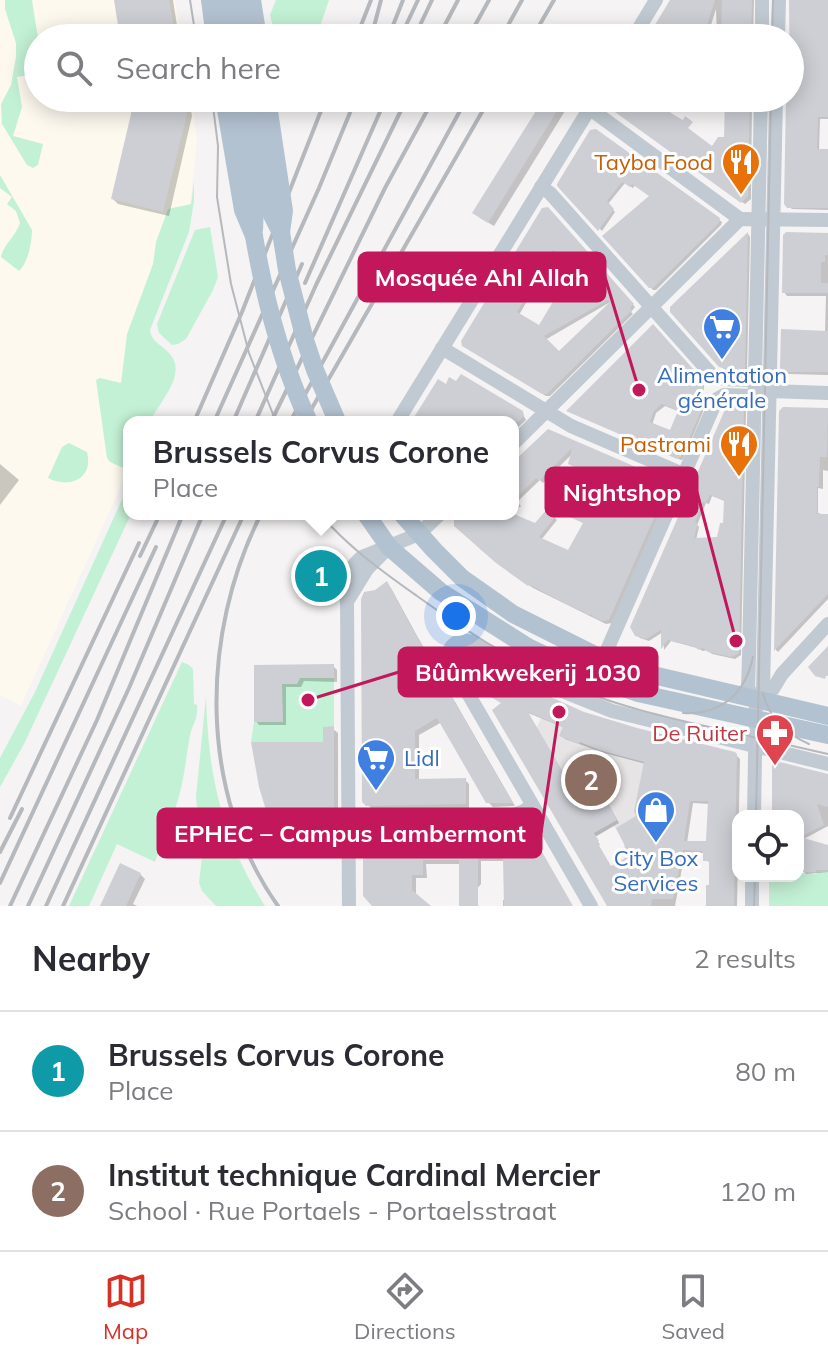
<!DOCTYPE html>
<meta charset="utf-8">
<style>
:root{--surface:#fff;--page:#f7f7f7;--text:#2b2b33;--muted:#7c7c81;--line:#e1e1e2;--accent:#d93025}
body{margin:0;font-family:Mulish,sans-serif;background:var(--page);color:var(--text)}
.controls{position:absolute;right:24px;bottom:24px;display:grid;overflow:hidden;border-radius:16px;box-shadow:0 4px 20px #0003}
.controls button{width:72px;height:72px;display:grid;place-items:center;padding:0;border:0;border-bottom:2px solid var(--line);background:var(--surface);color:var(--text);font:40px sans-serif}
.you{position:absolute;left:456px;top:616px;width:28px;height:28px;margin:-20px;border:6px solid #fff;border-radius:50%;background:#1a73e8;box-shadow:0 0 0 12px #1a73e833}
.badge{display:grid;place-items:center;width:52px;height:52px;border-radius:50%;background:var(--accent);color:#fff;font-size:26px;font-weight:700}
.pin{position:absolute;translate:-50% -50%;border:4px solid #fff;box-shadow:0 2px 8px #0006}
.popup{position:absolute;left:123px;top:416px;width:396px;height:104px;box-sizing:border-box;display:grid;place-content:center;border-radius:16px;background:var(--surface);filter:drop-shadow(0 2px 6px #0005);font-size:26px;white-space:nowrap;color:var(--muted)}
.popup b{font-size:30px;color:var(--text)}
.popup::after{content:'';position:absolute;left:50%;top:100%;margin-left:-16px;border:16px solid transparent;border-top-color:var(--surface)}
.list{margin:0;padding:0;list-style:none}
h2{display:flex;justify-content:space-between;align-items:center;height:104px;margin:0;padding:0 32px;font-size:34px}
h2 small{font-size:26px;font-weight:400;color:var(--muted)}
.list li{display:grid;grid-template-columns:52px 1fr auto;gap:24px;align-items:center;box-sizing:border-box;height:120px;padding:0 32px;border-top:2px solid var(--line)}
.list b{display:block;font-size:30px;white-space:nowrap}
.list p{margin:0;font-size:26px;white-space:nowrap;color:var(--muted)}
.list em{font-size:26px;font-style:normal;color:var(--muted)}
.icon{flex:none;width:44px;height:44px;fill:none;stroke:currentColor;stroke-width:2;stroke-linecap:round;stroke-linejoin:round}
.map{position:relative;flex:none;width:828px;height:906px;overflow:hidden}
.search{position:absolute;background:var(--surface);box-shadow:0 4px 20px #0003;left:24px;right:24px;top:24px;height:88px;display:flex;align-items:center;gap:20px;box-sizing:border-box;padding:0 28px;border-radius:44px;color:var(--muted);font-size:30px}
.sheet{height:344px;background:var(--surface)}
nav{display:flex;justify-content:space-around;align-items:center;box-sizing:border-box;height:112px;border-top:2px solid var(--line);background:var(--surface);font-size:22px;color:var(--muted)}
nav a{display:grid;justify-items:center;gap:4px}
nav .on{color:var(--accent)}
.map>svg:first-child{display:block}
.commercial{fill:#fdf9ef}
.education{fill:#e6e4e5}
.green{fill:#c3f1d5}
.shadow{fill:#0003;fill-rule:evenodd}
.building{fill:#cdcfd5;fill-rule:evenodd}
.lines{fill:none;stroke-linecap:round;stroke-linejoin:round}
.minor{stroke:#c1cad2;stroke-width:14}
.major{stroke:#b3c2d1;stroke-width:18}
.tram{stroke:#b5b8bd;stroke-width:2}
.rail{stroke:#b5b8bd;stroke-width:4}
.major-bridge{stroke:#b3c2d1;stroke-width:18}
.labels{text-anchor:middle;dominant-baseline:central;stroke-width:6;stroke-linejoin:round;paint-order:stroke}
.food-label{font-size:22px;fill:#c56008;stroke:#fff;text-anchor:end}
.shop-label{font-size:22px;fill:#366cbe;stroke:#fff}
.health-label{font-size:22px;fill:#be3a42;stroke:#fff;text-anchor:end}
.leader{fill:none;stroke:#c2185b;stroke-width:3}
.callout-dot{fill:#c2185b;stroke:#fff;stroke-width:3}
.callout{fill:#c2185b;stroke:#c2185b;stroke-width:3}
.callout-label{font-size:24px;text-anchor:middle;font-weight:bold;fill:#fff}
</style>
<div class="map">
<svg width="828" height="906" viewBox="0 0 828 906">
<rect width="100%" height="100%" fill="#f5f3f3"/>
<!-- commercial -->
<polygon class="commercial" points="0,0 175,0 181,38 38,38 38,98 192,98 197,140 189,215 138,346 150,422 129,422 129,469 21,706 0,695"/>
<!-- education -->
<polygon class="education" points="584,712 627,725 650,771 674,794 625,845 614,826 574,849 536,729 541,718 569,729 573,741"/>
<!-- green -->
<g class="green">
<polygon points="5,0 32,0 38,38 38,74 17,77 22,107 13,136 43,144 38,165 33,168 27,165 2,124 1,104 11,85 16,57 16,43 5,9"/>
<polygon points="276,0 329,0 316,38 276,38 270,15"/>
<path d="M 0,175 L 32,230 C 32,242 28,263 19,271 L 1,257 C 3,245 16,236 20,223 L 16,211 L 7,204 L 12,197 L 0,188 Z"/>
<path d="M 194,182 L 194,201 L 189,232 L 150,330 C 152,343 161,344 169,353 C 189,374 158,403 150,422 L 129,422 L 128,470 L 110,462 L 107,458 L 96,380 L 100,378 L 121,383 L 127,334 L 153,264 L 156,242 L 168,209 L 191,204 Z"/>
<polygon points="210,227 218,277 213,290 186,339 178,344 172,345 159,333 157,324 195,230"/>
<path d="M 69,443 L 87,452 C 94,479 69,489 48,478 L 62,447 Z"/>
<polygon points="129,484 129,514 131,514 24,744 0,787 0,758 35,692"/>
<path d="M 182,662 L 189,665 L 193,669 L 194,704 L 197,705 C 198,720 193,723 190,735 C 186,758 184,781 177,803 C 171,823 162,842 155,862 L 117,844 L 89,906 L 69,906 Z"/>
<polygon points="300,678 334,678 334,742 251,742 254,722 282,722 282,684 297,684"/>
<path d="M 206,696 C 208,776 222,838 265,906 L 216,906 L 202,891 L 199,883 L 202,857 L 196,797 Z"/>
<polygon points="798,871 801,873 816,874 818,872 828,872 828,906 769,906 769,876 798,876"/>
</g>
<!-- shadow -->
<g class="shadow">
<polygon points="116,0 173,0 179,38 123,38"/>
<polygon points="671,0 754,0 753,38 717,38 716,9 707,38 648,38"/>
<polygon points="828,0 828,119 820,119 819,151 828,151 828,210 792,209 786,204 789,98"/>
<polygon points="133,98 189,98 192,116 169,216 118,204 113,199 133,114"/>
<polygon points="546,98 573,98 494,226 480,218"/>
<polygon points="612,98 656,98 653,102 712,149 726,139 727,98 752,98 751,199 745,204 614,110"/>
<polygon points="591,132 722,222 721,225 656,290 653,290 605,236 651,196 635,185 633,188 625,183 608,204 615,212 602,231 559,185"/>
<path d="M 547,209 L 635,307 L 631,312 L 633,314 L 550,396 L 546,396 L 467,348 ZM 557,251 L 571,266 L 556,300 L 540,328 L 519,315 L 530,296 L 532,297 L 541,283 L 534,278 L 548,258 L 551,260 ZM 612,301 L 559,353 L 545,340 Z"/>
<polygon points="748,234 750,237 747,372 725,370 672,311"/>
<polygon points="828,235 828,375 789,374 782,368 825,333 826,296 787,296 784,292"/>
<path d="M 653,327 L 704,385 L 703,412 L 683,459 L 681,460 L 571,412 ZM 665,406 L 680,412 L 671,433 L 652,425 L 656,413 Z"/>
<polygon points="446,387 522,413 526,420 513,432 513,422 414,422"/>
<path d="M 743,408 L 746,410 L 741,655 L 735,659 L 712,654 L 707,650 L 703,651 L 697,648 L 671,641 L 664,650 L 663,632 L 649,641 L 640,638 L 637,635 ZM 712,496 L 726,501 L 725,526 L 718,539 L 696,540 L 699,527 L 697,525 L 706,503 L 709,504 Z"/>
<polygon points="784,409 828,410 828,471 823,470 823,489 818,488 818,513 828,516 828,599 778,652 776,650 781,412"/>
<polygon points="546,433 665,482 671,489 612,623 606,624 533,588 480,549 463,514 512,514 535,526 548,511 557,520 541,540 568,553 585,523 578,490 585,472 573,453 543,483 540,480 517,502 521,506 513,513 513,465"/>
<polygon points="0,464 19,480 0,505"/>
<polygon points="333,578 335,581 335,594 312,594 310,592"/>
<polygon points="387,584 391,588 416,634 515,806 493,807 488,802 442,722 419,735 419,781 465,780 469,784 469,808 372,809 364,801 376,592"/>
<polygon points="333,666 337,670 337,682 304,681 301,687 286,687 286,725 259,725 256,721 256,667"/>
<path d="M 523,687 L 584,713 L 637,730 L 734,753 L 740,759 L 737,906 L 708,906 L 711,888 L 711,863 L 705,860 L 705,853 L 685,852 L 675,906 L 609,906 L 495,710 ZM 528,713 L 565,728 L 562,735 L 565,739 L 604,753 L 646,764 L 639,817 L 629,858 L 612,868 L 598,846 L 600,845 L 595,837 L 619,823 L 604,796 L 568,781 ZM 693,803 L 710,804 L 708,843 L 687,843 Z"/>
<polygon points="333,729 338,733 338,823 276,823 271,818 325,744"/>
<polygon points="828,776 828,826 802,840 828,847 828,872 806,874 803,871 798,871 798,816 773,816"/>
<polygon points="524,830 571,906 503,906 503,900 506,900 506,861 481,861 481,884 464,904 461,864 426,864 427,878 416,878 416,896 428,906 376,906 401,831 404,834"/>
<polygon points="140,874 145,879 133,904 137,906 102,906"/>
</g>
<!-- building -->
<g class="building">
<polygon points="114,0 169,0 176,38 120,38"/>
<polygon points="670,0 715,0 703,38 647,38"/>
<polygon points="722,0 752,0 751,38 726,38 726,35 721,34"/>
<polygon points="789,0 828,0 828,117 818,117 817,149 828,149 828,208 787,208 784,204 786,98 790,98"/>
<polygon points="132,98 186,98 188,110 163,212 111,199 131,114"/>
<polygon points="544,98 565,98 488,223 472,213"/>
<polygon points="610,98 651,98 674,115 683,120 685,116 693,122 688,128 712,146 718,137 724,137 725,98 750,98 748,196 741,203 608,107 607,104"/>
<polygon points="596,129 720,218 719,223 653,288 649,288 602,236 649,196 632,184 630,187 622,182 607,201 614,209 598,231 557,186 557,184 590,130"/>
<path d="M 548,207 L 634,304 L 630,308 L 632,310 L 547,394 L 542,394 L 462,346 L 461,341 L 542,208 ZM 553,250 L 568,266 L 556,276 L 551,285 L 557,289 L 552,299 L 554,300 L 539,325 L 517,312 L 527,295 L 529,296 L 540,279 L 532,274 L 545,257 L 548,259 ZM 608,300 L 610,302 L 559,351 L 544,336 Z"/>
<polygon points="748,232 745,370 726,369 719,367 670,312 670,307"/>
<polygon points="786,232 828,233 828,255 825,255 825,262 821,262 821,283 828,283 828,293 782,293 783,235"/>
<path d="M 653,324 L 703,380 L 702,409 L 681,457 L 677,459 L 566,411 ZM 662,404 L 678,411 L 670,430 L 650,422 L 654,411 Z"/>
<polygon points="781,329 828,331 828,372 784,372 780,368"/>
<polygon points="461,374 523,411 524,416 518,422 411,422 438,379 446,384 449,377 456,381"/>
<path d="M 727,405 L 744,406 L 739,653 L 732,657 L 708,652 L 703,648 L 699,650 L 693,646 L 668,640 L 661,649 L 661,630 L 646,639 L 635,636 L 630,627 ZM 710,495 L 724,501 L 723,523 L 720,523 L 717,537 L 694,538 L 698,523 L 695,523 L 703,502 L 706,503 Z"/>
<polygon points="783,407 828,408 827,457 820,457 819,487 817,487 817,514 828,514 828,594 774,651 779,411"/>
<polygon points="548,429 666,480 669,484 609,620 602,621 593,617 592,615 586,614 584,612 570,606 530,585 528,586 496,563 454,526 454,520 460,514 514,514 535,523 548,508 556,516 539,537 568,550 583,523 556,511 563,483 577,487 583,471 568,464 572,448 539,481 536,478 513,501 513,462"/>
<polygon points="334,576 334,593 308,593 308,577"/>
<polygon points="387,581 412,628 513,803 486,803 437,718 415,731 415,779 466,778 466,804 366,806 362,802 361,599 364,592 375,590"/>
<polygon points="828,646 828,676 826,676 825,679 815,676 808,667"/>
<path d="M 468,652 L 524,685 L 584,712 L 637,728 L 735,752 L 737,754 L 734,906 L 706,906 L 706,885 L 709,885 L 709,861 L 703,861 L 703,851 L 683,850 L 673,899 L 652,899 L 651,906 L 607,906 L 492,710 L 501,703 L 482,692 L 462,658 ZM 528,712 L 563,727 L 559,736 L 579,744 L 580,742 L 599,750 L 644,762 L 634,811 L 636,816 L 616,828 L 624,844 L 627,857 L 611,866 L 597,842 L 599,841 L 594,833 L 617,820 L 601,790 L 577,776 L 567,779 ZM 690,801 L 708,801 L 706,841 L 684,841 Z"/>
<polygon points="334,664 334,678 300,678 297,684 282,684 283,722 254,722 254,665"/>
<polygon points="334,726 334,820 269,820 259,787 251,742 323,742 323,727"/>
<polygon points="772,760 828,774 828,807 817,804 824,825 800,837 828,845 828,870 816,870 816,872 801,872 802,870 798,870 798,816 772,816"/>
<polygon points="525,828 530,831 573,906 504,906 503,858 478,858 478,906 459,906 459,860 423,860 423,875 412,875 412,890 431,906 372,906 363,896 363,832 367,829 402,829 402,832 412,829"/>
<polygon points="120,863 141,873 126,906 100,906"/>
</g>
<g class="lines">
<!-- minor -->
<g class="minor">
<polyline points="633,38 656,0"/>
<polyline points="762,38 762,0"/>
<polyline points="778,38 779,0"/>
<polyline points="589,108 740,219"/>
<path d="M 541,187 L 550,193 L 712,375 C 728,384 748,375 762,385"/>
<polyline points="442,348 571,426 685,475"/>
<polyline points="397,422 596,98"/>
<polyline points="513,444 740,219 828,220"/>
<polyline points="348,600 367,569 386,550"/>
<polyline points="603,659 717,399 724,395 755,396 770,391 828,393"/>
<polyline points="756,698 748,689 749,657 761,98"/>
<polyline points="756,698 773,689 782,674 828,624"/>
<polyline points="754,816 756,698 763,691 776,98"/>
<polyline points="350,818 510,816 522,812 532,806"/>
<path d="M 349,906 L 347,602 C 344,584 347,569 362,557 L 419,534 L 440,514"/>
<path d="M 591,906 L 448,659 C 448,645 458,637 472,642 L 552,687 L 612,711 L 828,764"/>
<polyline points="752,906 752,876"/>
</g>
<!-- major -->
<g class="major">
<polyline points="210,0 215,38"/>
<polyline points="224,0 230,38"/>
<polyline points="238,0 243,38"/>
<polyline points="252,0 258,38"/>
<polyline points="224,98 243,210 254,236"/>
<polyline points="238,98 255,205 254,230"/>
<polyline points="252,98 256,123"/>
<polyline points="366,514 389,547 441,592 528,647 574,669 592,677 638,693 828,735"/>
<polyline points="402,514 434,550 462,578 513,614 603,659 636,671 828,716"/>
</g>
<!-- tram -->
<g class="tram">
<polyline points="190,0 196,38"/>
<polyline points="772,38 773,0"/>
<polyline points="212,98 218,146 217,197 231,284 249,353 276,422"/>
<path d="M 320,514 C 348,547 382,571 417,596 C 468,633 522,667 580,690 C 622,707 666,717 709,727 C 749,736 788,745 828,754"/>
<path d="M 763,693 C 769,718 786,734 809,744"/>
<path d="M 683,713 C 721,715 745,694 753,657"/>
<polyline points="756,816 771,98"/>
<polyline points="754,906 755,876"/>
</g>
<!-- rail -->
<g class="rail">
<polyline points="356,38 371,0"/>
<polyline points="371,38 381,0"/>
<polyline points="388,38 403,0"/>
<polyline points="400,38 418,0"/>
<polyline points="414,38 432,0"/>
<polyline points="438,38 458,0"/>
<polyline points="468,38 489,0"/>
<polyline points="501,38 522,0"/>
<polyline points="532,38 554,0"/>
<polyline points="305,283 386,98"/>
<polyline points="194,422 242,312 326,98"/>
<polyline points="214,422 319,188 356,98"/>
<polyline points="233,422 302,264"/>
<polyline points="255,422 316,285 407,98"/>
<polyline points="271,422 385,188 434,98"/>
<polyline points="290,422 467,98"/>
<polyline points="304,422 490,98"/>
<path d="M 261,514 C 200,635 198,793 278,906"/>
<polyline points="140,556 160,514"/>
<polyline points="10,818 139,543"/>
<polyline points="0,852 22,809"/>
<polyline points="0,883 156,547"/>
<polyline points="10,906 97,720 183,514"/>
<polyline points="28,906 129,688 203,514"/>
<polyline points="46,906 227,514"/>
<polyline points="63,906 244,514"/>
</g>
<!-- major-bridge -->
<g class="major-bridge">
<polyline points="267,98 284,211 281,232 287,270 305,340 315,370 337,421"/>
<polyline points="256,123 272,215 279,229"/>
<path d="M 254,236 C 265,301 281,362 309,422"/>
</g>
</g>
<!-- icons -->
<defs>
<symbol id="restaurant-pin" viewBox="-11 -11 22 30"><path d="M0 17L-7.5 6A9.5 9.5 0 1 1 7.5 6Z" fill="#e8710a" stroke="#fff"/><path d="M-5-6h1v4h1v-4h1v4h1v-4h1v5L-1.5 .5V6h-2V.5L-5-1ZM5-6V6H3V1.5H1.5Q1.5-4 5-6Z" fill="#fff"/></symbol>
<symbol id="supermarket-pin" viewBox="-11 -11 22 30"><path d="M0 17L-7.5 6A9.5 9.5 0 1 1 7.5 6Z" fill="#3f7fe0" stroke="#fff"/><path d="M-6-5.5h2.5l.6 2H6L4.5 2H-2.5L-4.4-4H-6ZM-1.5 3.2a1.3 1.3 0 1 0 .1 0ZM3 3.2a1.3 1.3 0 1 0 .1 0Z" fill="#fff"/></symbol>
<symbol id="pharmacy-pin" viewBox="-11 -11 22 30"><path d="M0 17L-7.5 6A9.5 9.5 0 1 1 7.5 6Z" fill="#e0444e" stroke="#fff"/><path d="M-2-6h4v4h4v4h-4v4h-4v-4h-4v-4h4Z" fill="#fff"/></symbol>
<symbol id="shop-pin" viewBox="-11 -11 22 30"><path d="M0 17L-7.5 6A9.5 9.5 0 1 1 7.5 6Z" fill="#3f7fe0" stroke="#fff"/><path d="M-5-2.5h2.3a2.7 3.5 0 0 1 5.4 0H5L5.5 6h-11ZM-1.5-2.5h3a1.5 2.3 0 0 0-3 0Z" fill="#fff"/></symbol>
</defs>
<g fill-rule="evenodd">
<use href="#restaurant-pin" x="719" y="140" width="44" height="60"/>
<use href="#supermarket-pin" x="700" y="305" width="44" height="60"/>
<use href="#restaurant-pin" x="717" y="422" width="44" height="60"/>
<use href="#pharmacy-pin" x="753" y="711" width="44" height="60"/>
<use href="#supermarket-pin" x="354" y="736" width="44" height="60"/>
<use href="#shop-pin" x="634" y="788" width="44" height="60"/>
</g>
<g class="labels">
<!-- food labels -->
<g class="food-label">
<text x="713" y="162">Tayba Food</text>
<text x="711" y="444">Pastrami</text>
</g>
<!-- shop labels -->
<g class="shop-label">
<text x="722" y="375">Alimentation<tspan x="722" dy="25">générale</tspan></text>
<text x="404" y="758" text-anchor="start">Lidl</text>
<text x="656" y="858">City Box<tspan x="656" dy="25">Services</tspan></text>
</g>
<!-- health labels -->
<g class="health-label">
<text x="747" y="733">De Ruiter</text>
</g>
</g>
<!-- callouts -->
<path class="leader" d="M639 390L605 277M736 641L697 492M308 700L399 672M559 712L541 833"/>
<g class="callout-dot">
<circle cx="639" cy="390" r="8"/>
<circle cx="736" cy="641" r="8"/>
<circle cx="308" cy="700" r="8"/>
<circle cx="559" cy="712" r="8"/>
</g>
<g class="callout">
<rect x="359" y="253" width="246" height="48" rx="8"/>
<rect x="546" y="468" width="151" height="48" rx="8"/>
<rect x="399" y="648" width="258" height="48" rx="8"/>
<rect x="158" y="809" width="383" height="48" rx="8"/>
</g>
<g class="callout-label">
<text x="482" y="286">Mosquée Ahl Allah</text>
<text x="622" y="501">Nightshop</text>
<text x="528" y="681">Bûûmkwekerij 1030</text>
<text x="350" y="842">EPHEC – Campus Lambermont</text>
</g>
</svg>
<div class="controls">
<button><svg class="icon" aria-label="locate" viewBox="0 0 24 24"><circle cx="12" cy="12" r="6"/><path d="M12 2v4M12 18v4M2 12h4M18 12h4"/></svg></button>
</div>
<div class="you"></div>
<div class="pin badge" style="left:321px;top:576px;background:#0f9aa8">1</div>
<div class="popup"><b>Brussels Corvus Corone</b>Place</div>
<div class="pin badge" style="left:591px;top:780px;background:#8d6e63">2</div>
<div class="search"><svg class="icon" aria-label="search" viewBox="0 0 24 24"><circle cx="10" cy="10" r="6"/><path d="M15 15l6 6"/></svg>Search here</div>
</div>
<section class="sheet">
<h2>Nearby<small>2 results</small></h2>
<ul class="list">
<li><span class="badge" style="background:#0f9aa8">1</span><div><b>Brussels Corvus Corone</b><p>Place</p></div><em>80 m</em></li>
<li><span class="badge" style="background:#8d6e63">2</span><div><b>Institut technique Cardinal Mercier</b><p>School · Rue Portaels - Portaelsstraat</p></div><em>120 m</em></li>
</ul>
</section>
<nav>
<a class="on"><svg class="icon" aria-label="map" viewBox="0 0 24 24"><path d="M3 6l6-2 6 2 6-2v14l-6 2-6-2-6 2zM9 4v14M15 6v14"/></svg>Map</a>
<a><svg class="icon" aria-label="directions" viewBox="0 0 24 24"><path d="M12 3l9 9-9 9-9-9zM9 14v-3h6M13 9l2 2-2 2"/></svg>Directions</a>
<a><svg class="icon" aria-label="saved" viewBox="0 0 24 24"><path d="M7 4h10v16l-5-4-5 4z"/></svg>Saved</a>
</nav>
